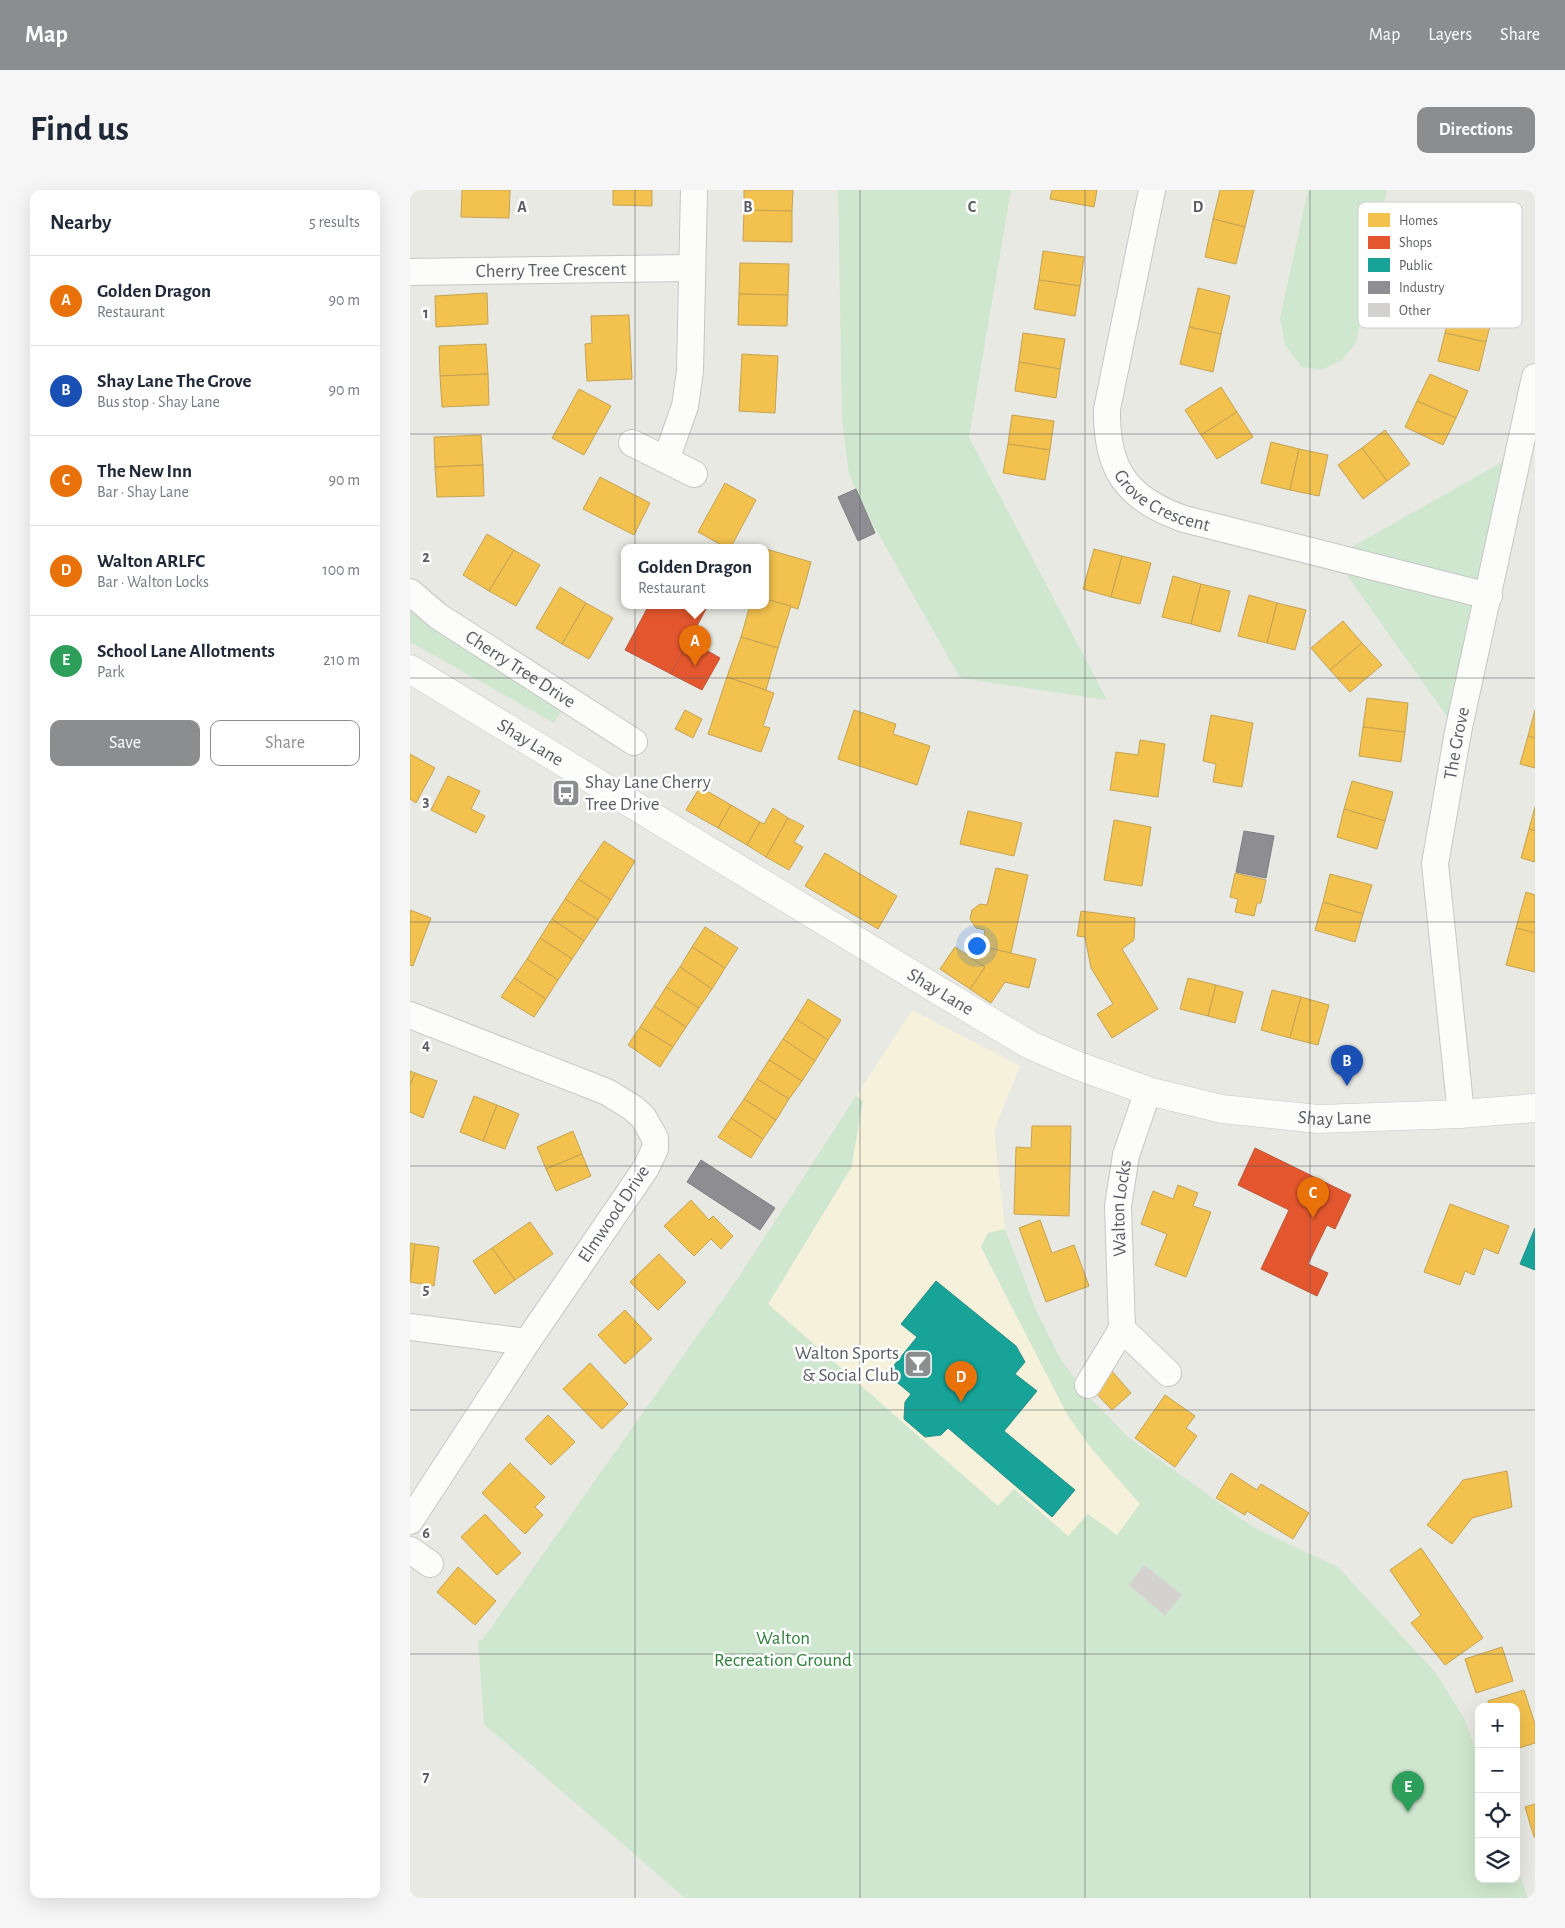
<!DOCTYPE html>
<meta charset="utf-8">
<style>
:root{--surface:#fff;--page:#f6f6f7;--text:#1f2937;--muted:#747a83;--line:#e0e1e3;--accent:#8b8d8f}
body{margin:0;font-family:"Alegreya Sans",sans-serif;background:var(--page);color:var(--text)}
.controls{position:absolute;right:15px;bottom:15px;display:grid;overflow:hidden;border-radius:10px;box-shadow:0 5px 20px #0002}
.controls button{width:45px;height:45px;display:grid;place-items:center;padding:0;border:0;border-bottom:1px solid var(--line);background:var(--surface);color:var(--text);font:25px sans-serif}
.you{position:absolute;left:566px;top:755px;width:18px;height:18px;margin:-12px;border:4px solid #fff;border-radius:50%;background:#1a73e8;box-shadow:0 0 0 8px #1a73e833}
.badge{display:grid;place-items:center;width:32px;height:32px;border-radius:50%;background:var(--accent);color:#fff;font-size:16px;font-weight:700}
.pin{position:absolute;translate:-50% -41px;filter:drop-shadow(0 1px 2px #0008)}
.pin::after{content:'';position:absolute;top:26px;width:18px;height:15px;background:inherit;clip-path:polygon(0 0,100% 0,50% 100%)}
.popup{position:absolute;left:211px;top:354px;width:148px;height:65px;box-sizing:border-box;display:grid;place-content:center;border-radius:10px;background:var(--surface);filter:drop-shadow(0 1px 4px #0005);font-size:16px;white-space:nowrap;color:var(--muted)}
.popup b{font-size:19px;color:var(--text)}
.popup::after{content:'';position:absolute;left:50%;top:100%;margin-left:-10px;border:10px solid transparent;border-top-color:var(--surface)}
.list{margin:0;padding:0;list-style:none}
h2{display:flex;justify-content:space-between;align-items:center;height:65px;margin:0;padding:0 20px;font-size:21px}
h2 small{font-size:16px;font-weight:400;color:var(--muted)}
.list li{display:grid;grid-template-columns:32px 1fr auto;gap:15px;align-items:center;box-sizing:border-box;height:90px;padding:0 20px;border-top:1px solid var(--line)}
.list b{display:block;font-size:19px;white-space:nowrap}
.list p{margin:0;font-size:16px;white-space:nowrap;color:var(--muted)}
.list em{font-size:16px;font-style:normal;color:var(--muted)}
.actions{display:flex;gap:10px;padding:15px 20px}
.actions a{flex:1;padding:11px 0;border:1px solid var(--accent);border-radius:10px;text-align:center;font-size:18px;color:var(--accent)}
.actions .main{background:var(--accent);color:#fff}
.icon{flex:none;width:28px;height:28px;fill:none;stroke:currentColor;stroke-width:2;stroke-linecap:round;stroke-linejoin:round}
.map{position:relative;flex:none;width:1125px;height:1708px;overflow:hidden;border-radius:10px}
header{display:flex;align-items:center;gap:30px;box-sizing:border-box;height:70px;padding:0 25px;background:var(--accent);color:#fff}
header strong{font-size:24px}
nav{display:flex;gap:28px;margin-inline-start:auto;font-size:18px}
.intro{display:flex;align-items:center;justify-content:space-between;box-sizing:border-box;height:120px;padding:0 30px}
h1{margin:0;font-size:35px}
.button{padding:12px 22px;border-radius:10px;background:var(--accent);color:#fff;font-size:18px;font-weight:700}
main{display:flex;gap:30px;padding:0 30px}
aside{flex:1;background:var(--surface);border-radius:10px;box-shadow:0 5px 20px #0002}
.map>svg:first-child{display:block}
.commercial{fill:#f5f1da}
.green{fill:#d0e7cf}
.homes{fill:#f2c14e;stroke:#c4a354}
.shops{fill:#e4572e;stroke:#ba583e}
.public{fill:#17a398;stroke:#2b8e88}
.industry{fill:#8d8d92;stroke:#7d7e84}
.building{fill:#d3d2ce;stroke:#d8d7d2}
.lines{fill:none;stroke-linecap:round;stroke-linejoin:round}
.minor-casing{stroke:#c6c7c5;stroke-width:28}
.secondary-casing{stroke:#c6c6c5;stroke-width:29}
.minor{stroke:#fcfcfb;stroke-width:26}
.secondary{stroke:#fcfcfb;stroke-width:28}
.grid{fill:none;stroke:#595c62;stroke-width:1;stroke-opacity:0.55}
.labels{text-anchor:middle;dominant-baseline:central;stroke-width:5;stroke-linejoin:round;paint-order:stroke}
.street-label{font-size:19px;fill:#595c62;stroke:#fff}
.poi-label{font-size:19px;fill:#595c62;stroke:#fff;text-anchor:start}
.park-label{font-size:19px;fill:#30813b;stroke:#fff}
.key{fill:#fff;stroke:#cdced0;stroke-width:1}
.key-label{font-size:14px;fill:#595c62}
.grid-label{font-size:16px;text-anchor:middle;font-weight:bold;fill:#595c62;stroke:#fff;stroke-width:5;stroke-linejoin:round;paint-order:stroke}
</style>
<header>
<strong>Map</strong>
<nav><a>Map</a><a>Layers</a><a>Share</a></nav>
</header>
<div class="intro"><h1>Find us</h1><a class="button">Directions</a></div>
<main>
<aside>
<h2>Nearby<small>5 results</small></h2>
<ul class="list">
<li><span class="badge" style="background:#e8710a">A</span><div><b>Golden Dragon</b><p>Restaurant</p></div><em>90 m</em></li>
<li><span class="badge" style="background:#1a4fb4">B</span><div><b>Shay Lane The Grove</b><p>Bus stop · Shay Lane</p></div><em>90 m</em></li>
<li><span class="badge" style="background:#e8710a">C</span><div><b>The New Inn</b><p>Bar · Shay Lane</p></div><em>90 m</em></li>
<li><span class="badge" style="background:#e8710a">D</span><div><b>Walton ARLFC</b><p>Bar · Walton Locks</p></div><em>100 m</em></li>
<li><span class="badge" style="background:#2e9e5b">E</span><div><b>School Lane Allotments</b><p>Park</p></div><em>210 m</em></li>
</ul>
<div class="actions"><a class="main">Save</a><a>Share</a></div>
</aside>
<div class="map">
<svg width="1125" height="1708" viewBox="0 0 1125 1708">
<rect width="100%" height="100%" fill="#e9e9e3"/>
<!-- commercial -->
<polygon class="commercial" points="502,820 610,876 584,940 595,1039 578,1043 571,1057 658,1226 682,1259 730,1314 707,1345 658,1346 604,1299 588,1316 358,1114 441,978 453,911 446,906"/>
<!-- green -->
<g class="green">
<polygon points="428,0 601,0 559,247 697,510 550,488 461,331 439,285 432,230"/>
<polygon points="898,0 977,0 946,153 932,170 912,180 892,177 875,155 870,128"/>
<polygon points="1108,263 1048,542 924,367"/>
<polygon points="0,417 152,520 144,533 0,452"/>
<polygon points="446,906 453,911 441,978 358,1114 588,1316 604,1299 658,1346 678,1324 707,1345 730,1314 682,1259 658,1226 571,1057 578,1043 595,1039 627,1122 651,1170 681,1209 718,1247 843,1337 928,1377 1026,1483 1055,1530 1069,1569 1069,1689 1106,1689 1106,1675 1118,1708 275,1708 74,1534 68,1451 73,1449 328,1088"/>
</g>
<!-- homes -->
<g class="homes">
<polygon points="52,0 100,0 99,28 51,27"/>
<polygon points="203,0 242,0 242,16 203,15"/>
<polygon points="334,0 383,0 382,21 334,20"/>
<polygon points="642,0 687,0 684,17 640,9"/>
<polygon points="810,0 844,0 835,37 803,29"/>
<polygon points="334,20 382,21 382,52 333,51"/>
<polygon points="1065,23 1098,30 1089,68 1057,60"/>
<polygon points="803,29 835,37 826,74 795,67"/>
<polygon points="1057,60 1089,68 1081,106 1048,98"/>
<polygon points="633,61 674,67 670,96 629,90"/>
<polygon points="330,73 379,74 378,105 329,104"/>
<polygon points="629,90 670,96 665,126 624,119"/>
<polygon points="788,98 820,106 811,144 779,137"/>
<polygon points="77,103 78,134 26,137 25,106"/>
<polygon points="329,104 378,105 377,136 328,135"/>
<polygon points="1042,114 1083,124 1076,152 1035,143"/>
<polygon points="219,125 222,189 177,191 175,154 182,153 181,126"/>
<polygon points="779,137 811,144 803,182 770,174"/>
<polygon points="613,143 655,149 650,179 609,172"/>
<polygon points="1035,143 1076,152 1069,181 1028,171"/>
<polygon points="76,154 78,184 30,186 29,156"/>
<polygon points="332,164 368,166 365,223 329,221"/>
<polygon points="609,172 650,179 646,208 605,201"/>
<polygon points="78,184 79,215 32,217 30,186"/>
<polygon points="1020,184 1058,201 1046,228 1007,211"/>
<polygon points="811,197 827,222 791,245 775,220"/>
<polygon points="169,199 201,216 174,265 142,248"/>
<polygon points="1007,211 1046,228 1033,255 995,237"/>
<polygon points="827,222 843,247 807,269 791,245"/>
<polygon points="602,225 644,231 640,260 598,254"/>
<polygon points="975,240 1000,274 977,291 952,258"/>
<polygon points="71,245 73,275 25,277 24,247"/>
<polygon points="861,252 889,259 880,300 851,293"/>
<polygon points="598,254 640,260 635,290 593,283"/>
<polygon points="952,258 977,291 953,309 928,275"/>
<polygon points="889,259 918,265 909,306 880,300"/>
<polygon points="73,275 74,306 27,307 25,277"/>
<polygon points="190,287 240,313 224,345 173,319"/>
<polygon points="315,293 346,310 321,357 315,357 288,342"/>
<polygon points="77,344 104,360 79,401 53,385"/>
<polygon points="356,359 401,372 388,419 355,409"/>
<polygon points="684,359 712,366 701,407 673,399"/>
<polygon points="104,360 130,375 106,416 79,401"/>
<polygon points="712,366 741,373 730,414 701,407"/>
<polygon points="763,386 791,394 781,434 752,427"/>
<polygon points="791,394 820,401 810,442 781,434"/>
<polygon points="150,397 176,413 152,454 126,438"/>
<polygon points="839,405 867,413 857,453 828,446"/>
<polygon points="355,409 381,416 368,458 331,447 340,415 355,415"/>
<polygon points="176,413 203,428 179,469 152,454"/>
<polygon points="867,413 896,420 885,460 857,453"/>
<polygon points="933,431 952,453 920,480 901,458"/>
<polygon points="331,447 368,458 356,500 317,487"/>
<polygon points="952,453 972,475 940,502 920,480"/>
<polygon points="317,487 364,503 353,536 360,538 351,562 298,544"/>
<polygon points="957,508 998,513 995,542 953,537"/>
<polygon points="275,520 292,529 283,548 265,539"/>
<polygon points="444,520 486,534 483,544 520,556 507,595 428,569"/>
<polygon points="1125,520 1125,548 1118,546"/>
<polygon points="801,525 843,533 832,597 803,592 806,574 793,571"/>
<polygon points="953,537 995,542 991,572 949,566"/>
<polygon points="1118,546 1125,548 1125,578 1110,574"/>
<polygon points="730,550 755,554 748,607 700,600 706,562 728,565"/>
<polygon points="0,564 25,578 6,613 0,609"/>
<polygon points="38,586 70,601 61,619 75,626 66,643 21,620"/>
<polygon points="942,591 983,602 975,631 934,619"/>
<polygon points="290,597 321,615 308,638 276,620"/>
<polygon points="321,615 350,632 337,655 308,638"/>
<polygon points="1125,617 1125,641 1119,639"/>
<polygon points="363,618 378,628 356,667 337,655 350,632 354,634"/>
<polygon points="934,619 975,631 967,659 927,647"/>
<polygon points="558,621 612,633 604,666 550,654"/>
<polygon points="378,628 394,636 384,652 393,657 379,680 356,667"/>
<polygon points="704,630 741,637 732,696 694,690"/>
<polygon points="1119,639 1125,641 1125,672 1111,668"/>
<polygon points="194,651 225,671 201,710 168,689"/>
<polygon points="415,663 487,706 468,739 395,696"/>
<polygon points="586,678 618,685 601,763 572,757 575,740 566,738 560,729 562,720 570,714 577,715"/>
<polygon points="825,683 856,690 851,713 847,713 844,726 825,722 828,709 820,707"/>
<polygon points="920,684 962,695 953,724 913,712"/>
<polygon points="168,689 201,710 188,730 155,709"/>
<polygon points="1116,702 1125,705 1125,743 1106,738"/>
<polygon points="155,709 188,730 174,751 142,729"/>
<polygon points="913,712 953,724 945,752 905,740"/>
<polygon points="0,720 21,728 3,776 0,775"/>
<polygon points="671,721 725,728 724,750 712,759 748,819 702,848 687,824 703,814 681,778 675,747 667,746"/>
<polygon points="142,729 174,751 162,769 130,748"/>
<polygon points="295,737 328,758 315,778 282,757"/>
<polygon points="1106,738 1125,743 1125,782 1096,775"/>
<polygon points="130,748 162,769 148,790 117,769"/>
<polygon points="562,754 626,769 619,798 595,792 581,813 560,799 575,777 555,764"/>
<polygon points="282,757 315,778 302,799 270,777"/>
<polygon points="545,757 575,777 560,799 530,779"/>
<polygon points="117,769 148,790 136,809 104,788"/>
<polygon points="270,777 302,799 289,818 256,797"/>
<polygon points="104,788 136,809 124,827 91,807"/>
<polygon points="778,788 806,795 798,826 770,819"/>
<polygon points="806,795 833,802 825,833 798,826"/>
<polygon points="256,797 289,818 276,837 244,816"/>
<polygon points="862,800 891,807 880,848 851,840"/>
<polygon points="891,807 919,815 908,855 880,848"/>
<polygon points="398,809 431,830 418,850 386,829"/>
<polygon points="244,816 276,837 263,857 230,837"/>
<polygon points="386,829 418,850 405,871 373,849"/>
<polygon points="230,837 263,857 250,877 218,855"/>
<polygon points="373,849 405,871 392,891 359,870"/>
<polygon points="359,870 392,891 379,909 347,889"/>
<polygon points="0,881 5,883 0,896"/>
<polygon points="5,883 27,891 13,928 0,922 0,896"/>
<polygon points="347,889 379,909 366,930 334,909"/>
<polygon points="64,906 87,915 73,951 50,942"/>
<polygon points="334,909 366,930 353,949 321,928"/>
<polygon points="87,915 109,924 95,959 73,951"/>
<polygon points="321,928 353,949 341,968 308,947"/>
<polygon points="622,936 661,936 659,1026 604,1024 606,957 621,958"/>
<polygon points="163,941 172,964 136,979 127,957"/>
<polygon points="172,964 181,986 146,1001 136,979"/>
<polygon points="768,995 788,1003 783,1016 801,1022 776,1087 745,1075 757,1044 731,1034 743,1001 763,1009"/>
<polygon points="281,1010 299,1030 303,1026 323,1046 311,1059 301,1049 284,1066 254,1036"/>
<polygon points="1040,1014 1099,1036 1088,1064 1074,1058 1064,1085 1055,1081 1050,1095 1014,1082"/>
<polygon points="630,1030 642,1063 664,1055 679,1096 636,1112 609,1038"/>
<polygon points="120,1032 143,1064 105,1090 82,1058"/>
<polygon points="0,1053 5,1054 0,1092"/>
<polygon points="5,1054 29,1057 24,1096 0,1092"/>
<polygon points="82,1058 105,1090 85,1104 63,1071"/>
<polygon points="249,1064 276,1092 248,1120 220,1092"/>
<polygon points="215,1120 242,1149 215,1174 188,1145"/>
<polygon points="180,1173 218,1214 192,1239 153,1199"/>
<polygon points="701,1180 721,1203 702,1220 681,1198"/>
<polygon points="755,1205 785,1226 776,1238 787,1246 765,1277 725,1248"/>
<polygon points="138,1225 165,1252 141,1275 115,1249"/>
<polygon points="100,1273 135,1307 125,1317 133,1325 115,1344 72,1303"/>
<polygon points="1097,1281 1102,1317 1062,1328 1042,1354 1017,1335 1053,1290"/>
<polygon points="821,1283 847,1300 851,1294 899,1323 883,1349 837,1321 835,1325 806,1308"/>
<polygon points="75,1324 111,1363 87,1385 51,1347"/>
<polygon points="1011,1358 1073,1448 1035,1475 1001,1433 1011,1425 980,1380"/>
<polygon points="48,1377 86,1411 65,1435 27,1402"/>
<polygon points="1092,1457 1103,1491 1066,1503 1055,1469"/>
<polygon points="1114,1500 1125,1534 1125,1553 1106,1559 1106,1517 1079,1517 1078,1511"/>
<polygon points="1125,1614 1125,1647 1124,1647 1115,1617"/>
</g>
<!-- shops -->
<g class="shops">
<polygon points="239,415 289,415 296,419 261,484 215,460"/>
<polygon points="279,450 310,468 292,500 261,484"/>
<polygon points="845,958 941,1005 925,1039 917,1035 898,1074 918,1083 907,1106 851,1079 879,1020 828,995"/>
</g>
<!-- public -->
<g class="public">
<polygon points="1125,1038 1125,1080 1110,1074"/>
<polygon points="526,1091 606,1156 615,1172 605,1184 627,1201 594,1241 665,1300 642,1327 538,1238 531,1245 515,1247 494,1229 495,1212 501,1204 477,1184 507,1147 491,1134"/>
</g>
<!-- industry -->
<g class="industry">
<polygon points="446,299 465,343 448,351 428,307"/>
<polygon points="834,641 864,646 856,688 826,682"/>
<polygon points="291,970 365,1018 350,1040 277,992"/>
</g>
<!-- building -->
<polygon class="building" points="734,1375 772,1405 755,1425 719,1395"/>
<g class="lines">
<defs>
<g id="minor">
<path id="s1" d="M 742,0 L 697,219 C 696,280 717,309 774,329 L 1079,406"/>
<path id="s2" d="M 0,82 L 282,78"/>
<polyline points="222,253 284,284"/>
<polyline points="256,270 275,216 280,181 284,0"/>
<path id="s3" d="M 0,402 L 28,426 L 224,552"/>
<polyline points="0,825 197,902 223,918 233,927 245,948 245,959 236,978 117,1152 0,1331"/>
<path id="s4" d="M 1051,924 L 1025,674 L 1048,542 L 1125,187"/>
<polyline points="0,1137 117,1152"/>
<path id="s5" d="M 712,1139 L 708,1016 L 716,965 L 738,901"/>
<polyline points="678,1195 712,1139 758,1183"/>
<polyline points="0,1360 20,1374"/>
</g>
<g id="secondary">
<path id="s6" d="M 0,479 L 531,802 L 620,855 L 666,875 L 738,901 L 812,919 L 908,929 L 1051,924 L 1125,918"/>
</g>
</defs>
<!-- minor casing -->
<use href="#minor" class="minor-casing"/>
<!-- secondary casing -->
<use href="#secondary" class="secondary-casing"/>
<!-- minor -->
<use href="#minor" class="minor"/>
<!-- secondary -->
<use href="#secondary" class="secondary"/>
</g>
<!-- grid -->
<path class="grid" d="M 225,0 L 225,1708M 450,0 L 450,1708M 675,0 L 675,1708M 900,0 L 900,1708M 0,244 L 1125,244M 0,488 L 1125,488M 0,732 L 1125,732M 0,976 L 1125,976M 0,1220 L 1125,1220M 0,1464 L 1125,1464"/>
<!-- icons -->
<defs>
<symbol id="bus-square" viewBox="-11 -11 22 22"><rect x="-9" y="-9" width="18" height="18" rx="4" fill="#8b8d8f" stroke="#fff"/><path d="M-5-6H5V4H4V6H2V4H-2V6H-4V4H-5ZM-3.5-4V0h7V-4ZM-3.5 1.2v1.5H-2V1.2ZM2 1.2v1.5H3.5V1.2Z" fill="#fff"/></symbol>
<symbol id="bar-square" viewBox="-11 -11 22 22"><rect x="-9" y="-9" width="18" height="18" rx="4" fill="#8b8d8f" stroke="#fff"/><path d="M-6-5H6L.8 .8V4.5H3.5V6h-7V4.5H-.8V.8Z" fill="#fff"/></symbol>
</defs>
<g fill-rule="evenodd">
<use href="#bus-square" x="140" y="587" width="32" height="32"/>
<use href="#bar-square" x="492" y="1158" width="32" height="32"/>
</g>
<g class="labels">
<!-- street labels -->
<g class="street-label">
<text stroke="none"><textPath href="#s2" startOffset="141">Cherry Tree Crescent</textPath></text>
<text stroke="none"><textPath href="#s1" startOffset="342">Grove Crescent</textPath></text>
<text stroke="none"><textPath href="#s3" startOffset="135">Cherry Tree Drive</textPath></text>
<text stroke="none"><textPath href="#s6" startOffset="141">Shay Lane</textPath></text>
<text stroke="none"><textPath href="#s4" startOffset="374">The Grove</textPath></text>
<text stroke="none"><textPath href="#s6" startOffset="621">Shay Lane</textPath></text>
<text stroke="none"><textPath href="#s6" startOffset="1041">Shay Lane</textPath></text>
<text stroke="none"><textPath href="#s5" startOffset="121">Walton Locks</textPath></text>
<text transform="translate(204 1024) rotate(-56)">Elmwood Drive</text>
</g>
<!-- poi labels -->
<g class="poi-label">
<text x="175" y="592">Shay Lane Cherry<tspan x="175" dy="22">Tree Drive</tspan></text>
<text x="489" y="1163" text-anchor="end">Walton Sports<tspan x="489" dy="22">&amp; Social Club</tspan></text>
</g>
<!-- park labels -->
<g class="park-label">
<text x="373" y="1448">Walton<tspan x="373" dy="22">Recreation Ground</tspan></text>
</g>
</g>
<!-- legend -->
<rect x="948" y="12" width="164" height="126" rx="8" class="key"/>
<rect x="958" y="23" width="22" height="14" fill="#f2c14e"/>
<rect x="958" y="46" width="22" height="13" fill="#e4572e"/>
<rect x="958" y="68" width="22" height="14" fill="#17a398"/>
<rect x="958" y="91" width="22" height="13" fill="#8d8d92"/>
<rect x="958" y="113" width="22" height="14" fill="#d3d2ce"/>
<g class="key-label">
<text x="989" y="35">Homes</text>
<text x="989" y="57">Shops</text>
<text x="989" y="80">Public</text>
<text x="989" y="102">Industry</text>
<text x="989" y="125">Other</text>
</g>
<g class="grid-label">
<text x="112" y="22">A</text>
<text x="338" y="22">B</text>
<text x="562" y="22">C</text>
<text x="788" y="22">D</text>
<text x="16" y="128">1</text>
<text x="16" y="372">2</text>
<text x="16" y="616">3</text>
<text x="16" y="860">4</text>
<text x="16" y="1104">5</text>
<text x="16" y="1348">6</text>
<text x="16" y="1592">7</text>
</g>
</svg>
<div class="controls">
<button>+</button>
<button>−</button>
<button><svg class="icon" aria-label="locate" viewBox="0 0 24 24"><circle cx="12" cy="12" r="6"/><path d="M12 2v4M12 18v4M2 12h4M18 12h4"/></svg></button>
<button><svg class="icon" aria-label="layers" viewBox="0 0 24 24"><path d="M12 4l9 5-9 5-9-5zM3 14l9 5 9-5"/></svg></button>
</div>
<div class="you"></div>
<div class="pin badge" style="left:285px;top:476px;background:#e8710a">A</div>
<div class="popup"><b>Golden Dragon</b>Restaurant</div>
<div class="pin badge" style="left:937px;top:896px;background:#1a4fb4">B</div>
<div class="pin badge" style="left:903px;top:1028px;background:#e8710a">C</div>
<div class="pin badge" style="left:551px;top:1212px;background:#e8710a">D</div>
<div class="pin badge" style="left:998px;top:1622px;background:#2e9e5b">E</div>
</div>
</main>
